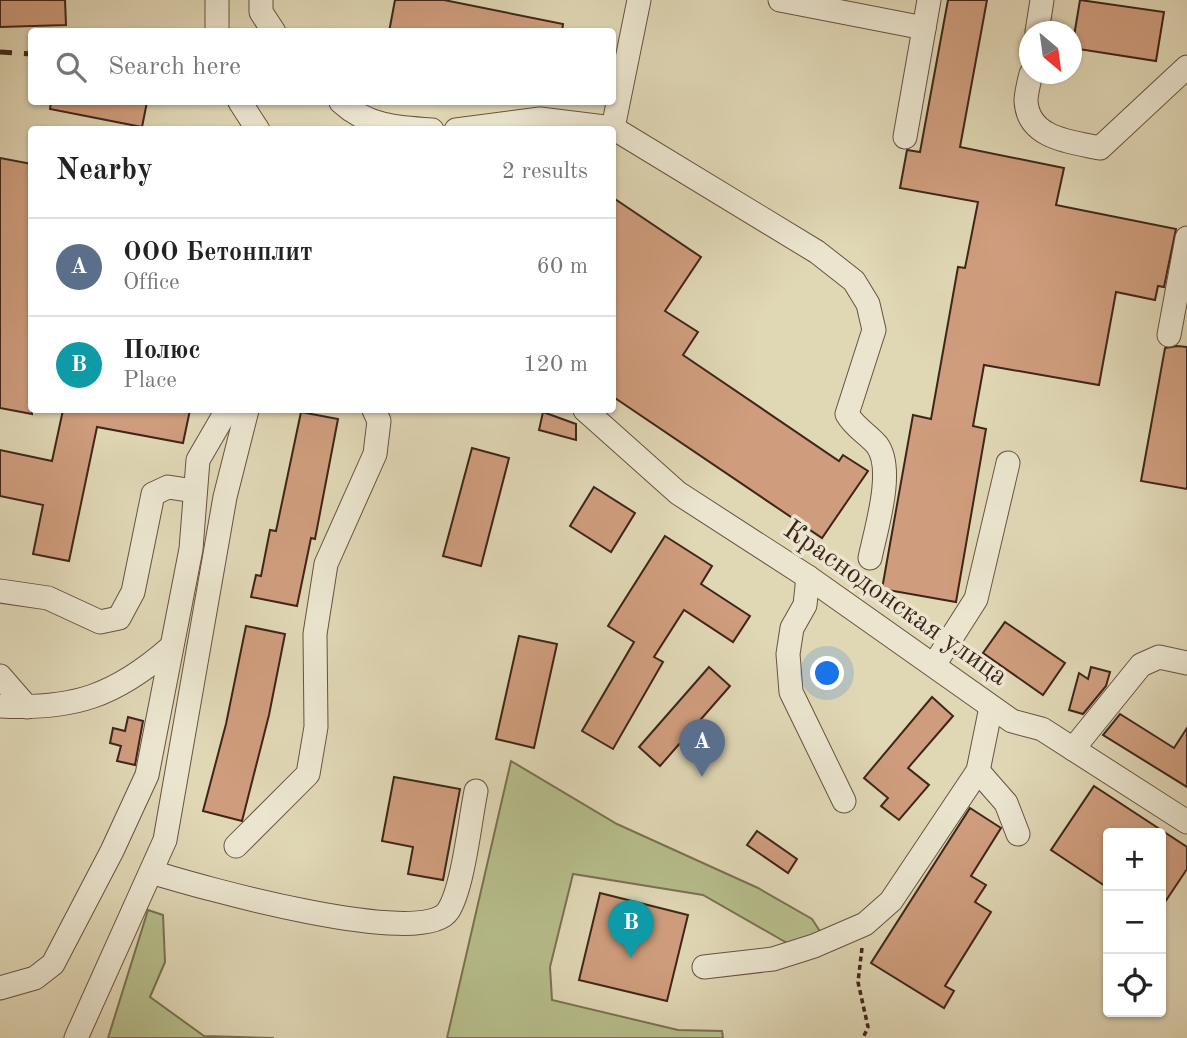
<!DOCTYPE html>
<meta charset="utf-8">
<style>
:root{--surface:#fff;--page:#f6f6f6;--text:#222;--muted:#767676;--line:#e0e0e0;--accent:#0f766e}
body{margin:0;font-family:"Old Standard TT",serif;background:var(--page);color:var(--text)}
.controls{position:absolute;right:21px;bottom:21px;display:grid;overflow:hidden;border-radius:7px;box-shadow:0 2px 5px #0004}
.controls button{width:63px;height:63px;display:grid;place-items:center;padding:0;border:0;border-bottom:2px solid var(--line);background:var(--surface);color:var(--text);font:35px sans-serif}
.compass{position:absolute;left:1019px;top:21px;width:63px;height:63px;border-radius:50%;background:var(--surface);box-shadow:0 2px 5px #0004;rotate:151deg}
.you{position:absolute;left:828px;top:674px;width:24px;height:24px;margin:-18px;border:5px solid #fff;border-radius:50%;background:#1a73e8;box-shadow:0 0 0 10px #1a73e833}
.badge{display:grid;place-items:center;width:46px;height:46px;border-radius:50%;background:var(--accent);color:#fff;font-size:23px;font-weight:700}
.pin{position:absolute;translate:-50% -58px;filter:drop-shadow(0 2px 4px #0008)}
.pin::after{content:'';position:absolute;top:37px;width:24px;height:21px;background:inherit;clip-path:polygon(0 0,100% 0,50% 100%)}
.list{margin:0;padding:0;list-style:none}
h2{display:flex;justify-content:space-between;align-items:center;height:91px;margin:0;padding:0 28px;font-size:30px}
h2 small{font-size:23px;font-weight:400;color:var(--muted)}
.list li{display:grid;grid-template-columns:46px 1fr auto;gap:21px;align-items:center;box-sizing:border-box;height:98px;padding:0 28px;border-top:2px solid var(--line)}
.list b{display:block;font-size:26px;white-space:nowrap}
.list p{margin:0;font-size:23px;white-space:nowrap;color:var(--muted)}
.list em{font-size:23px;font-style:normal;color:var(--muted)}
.icon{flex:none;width:38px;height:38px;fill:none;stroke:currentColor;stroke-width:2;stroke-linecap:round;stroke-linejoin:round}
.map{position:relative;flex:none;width:1187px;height:1038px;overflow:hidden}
.search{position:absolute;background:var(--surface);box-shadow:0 2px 5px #0004;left:28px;top:28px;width:588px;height:77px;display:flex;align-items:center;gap:18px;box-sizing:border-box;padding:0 24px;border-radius:7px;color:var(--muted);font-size:26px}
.panel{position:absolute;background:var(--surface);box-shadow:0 2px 5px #0004;left:28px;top:126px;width:588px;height:287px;border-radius:7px}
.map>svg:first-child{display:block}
.green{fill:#b6bd8b;stroke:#7a7152;stroke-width:2}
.building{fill:#cf9d7d;stroke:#3f2519;stroke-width:2}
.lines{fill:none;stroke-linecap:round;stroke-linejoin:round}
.minor-casing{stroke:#675240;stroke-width:25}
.path{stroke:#3f2519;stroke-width:3.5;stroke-dasharray:5 3.5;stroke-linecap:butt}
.minor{stroke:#ebe5cf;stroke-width:23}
.rail{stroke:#3f2519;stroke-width:5;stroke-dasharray:12 12;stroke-linecap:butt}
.labels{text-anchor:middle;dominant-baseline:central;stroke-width:7;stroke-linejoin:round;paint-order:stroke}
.street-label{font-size:28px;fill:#3f2519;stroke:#ebe5cf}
</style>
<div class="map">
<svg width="1187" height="1038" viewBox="0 0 1187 1038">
<rect width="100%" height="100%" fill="#e0d7b5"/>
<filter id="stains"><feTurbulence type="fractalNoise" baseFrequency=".00286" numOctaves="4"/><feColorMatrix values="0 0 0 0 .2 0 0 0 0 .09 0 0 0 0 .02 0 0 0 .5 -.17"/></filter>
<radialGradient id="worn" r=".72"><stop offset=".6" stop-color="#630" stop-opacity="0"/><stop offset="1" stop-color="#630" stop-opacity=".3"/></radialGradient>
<!-- green -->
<g class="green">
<polygon points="511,761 617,824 758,888 812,919 823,936 794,947 703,895 573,874 550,967 552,1000 678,1030 722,1031 723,1038 447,1038"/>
<polygon points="148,910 163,915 165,962 150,997 204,1036 274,1038 108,1038"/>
</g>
<!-- building -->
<g class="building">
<polygon points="0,0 65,0 66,25 0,27"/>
<polygon points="395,0 444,0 563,24 562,32 389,32"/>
<polygon points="948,0 987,0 960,147 1064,168 1056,205 1176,229 1164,287 1158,286 1155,300 1116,292 1099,385 984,365 973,426 986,429 956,602 882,589 913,415 931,419 958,267 965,268 978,202 900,188 907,150 920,152"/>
<polygon points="1080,0 1164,12 1156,61 1072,48"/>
<polygon points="51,102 147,102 142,127 50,109"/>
<polygon points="0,158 32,164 32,414 0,408"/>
<polygon points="612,197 701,257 665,311 698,332 683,355 839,461 843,455 868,471 822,538 612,396"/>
<polygon points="1177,346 1187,347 1187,489 1141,481 1165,348"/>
<polygon points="63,410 190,410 183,443 97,427 69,561 33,554 43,505 0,496 0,450 52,461"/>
<polygon points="301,412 338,419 315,539 311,538 297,606 251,597 256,575 261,576 270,530 276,531"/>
<polygon points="543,412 576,424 576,440 539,430"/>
<polygon points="472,448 509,458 481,566 443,556"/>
<polygon points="594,487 635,513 611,552 570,526"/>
<polygon points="665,536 712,566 701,584 750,616 733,642 684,610 654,657 663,662 613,749 582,731 634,642 608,626"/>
<polygon points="1005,622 1065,663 1043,695 983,653"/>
<polygon points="246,626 285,634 269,715 242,821 203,811 226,724"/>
<polygon points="519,636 557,644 534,748 496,739"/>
<polygon points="709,667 730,686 660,766 639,747"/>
<polygon points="1091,667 1110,672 1106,686 1083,714 1069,710 1079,673 1088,679"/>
<polygon points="932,697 953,716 908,768 929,785 899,820 881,806 888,798 864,778"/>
<polygon points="1120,714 1174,748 1187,728 1187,787 1103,735"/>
<polygon points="128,717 143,721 135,765 117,761 121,746 110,743 113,728 125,731"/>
<polygon points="394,777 460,789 443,880 408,874 413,847 382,841"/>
<polygon points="1094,786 1187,847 1187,869 1161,908 1161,833 1108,833 1108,888 1051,850"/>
<polygon points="970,808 1001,828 971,876 986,885 975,902 991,912 945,986 954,991 944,1008 871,963"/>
<polygon points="757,831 797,859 788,873 747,845"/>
<polygon points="600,893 688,915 667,1001 579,980"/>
</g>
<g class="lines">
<defs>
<g id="minor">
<polyline points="217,0 217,32"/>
<polyline points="261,0 261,12 274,32"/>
<polyline points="780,0 924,28"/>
<polyline points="1037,32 1042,0"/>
<path d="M 1031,74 C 1029,82 1026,93 1026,101 C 1028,139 1072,142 1100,148 L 1187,67"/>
<polyline points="240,102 258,130"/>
<path d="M 341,102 C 367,126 397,128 432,130"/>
<polyline points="613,128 639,0"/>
<path d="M 456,130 L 540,119 L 613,128 L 817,252 L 854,281 L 868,304 L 874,330 L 847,414 C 855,428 868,434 877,445 C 895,469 876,529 870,558"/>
<polyline points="905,137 929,0"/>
<polyline points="1169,335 1187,238"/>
<polyline points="585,410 678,493 808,577 1012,721 1042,729 1187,822"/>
<polyline points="808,577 805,605 792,628 788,654 791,692 844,801"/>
<polyline points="0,591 48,598 100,622 119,618 133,592 153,494 168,487 194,491"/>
<polyline points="934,665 976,599 1008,463"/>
<polyline points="0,676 27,707"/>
<path d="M 0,706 C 73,710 115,696 170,648"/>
<polyline points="1073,749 1141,665 1159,657 1187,663"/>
<polyline points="978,771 1006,803 1018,834"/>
<polyline points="236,846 308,774 316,727 315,634 326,564 375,454 379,421 374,410"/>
<path d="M 152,872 C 195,886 423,950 448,911 C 463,889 470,820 476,791"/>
<polyline points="704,967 773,959 814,946 865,924 891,901 978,771 991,707"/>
<polyline points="0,988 35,978 53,964 112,851 147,775 191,549 198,460 227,410"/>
<polyline points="76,1038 165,840 225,497 247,410"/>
</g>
</defs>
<!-- minor casing -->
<use href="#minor" class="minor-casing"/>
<!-- path -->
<polyline class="path" points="862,948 858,982 868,1027 863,1038"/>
<!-- minor -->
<use href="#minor" class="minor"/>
<!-- rail -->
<polyline class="rail" points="0,52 32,54"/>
</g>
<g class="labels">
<!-- street labels -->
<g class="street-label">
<text transform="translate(895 604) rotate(35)">Краснодонская улица</text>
</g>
</g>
<rect width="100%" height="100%" filter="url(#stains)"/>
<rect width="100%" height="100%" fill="url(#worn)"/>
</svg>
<div class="controls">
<button>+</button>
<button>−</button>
<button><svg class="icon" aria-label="locate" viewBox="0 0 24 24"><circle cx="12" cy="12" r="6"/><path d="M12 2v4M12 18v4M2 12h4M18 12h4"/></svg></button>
</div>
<svg class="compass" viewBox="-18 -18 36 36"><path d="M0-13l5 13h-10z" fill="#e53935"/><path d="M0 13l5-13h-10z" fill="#767676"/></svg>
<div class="you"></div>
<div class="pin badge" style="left:702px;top:777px;background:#5c6f8a">A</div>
<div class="pin badge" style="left:631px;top:958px;background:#0f9aa8">B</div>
<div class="search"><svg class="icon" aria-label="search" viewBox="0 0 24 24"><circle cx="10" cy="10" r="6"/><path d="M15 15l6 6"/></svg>Search here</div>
<section class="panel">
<h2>Nearby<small>2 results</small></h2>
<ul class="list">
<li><span class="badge" style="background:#5c6f8a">A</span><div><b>ООО Бетонплит</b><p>Office</p></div><em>60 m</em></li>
<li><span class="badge" style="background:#0f9aa8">B</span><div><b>Полюс</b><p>Place</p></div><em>120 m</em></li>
</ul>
</section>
</div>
